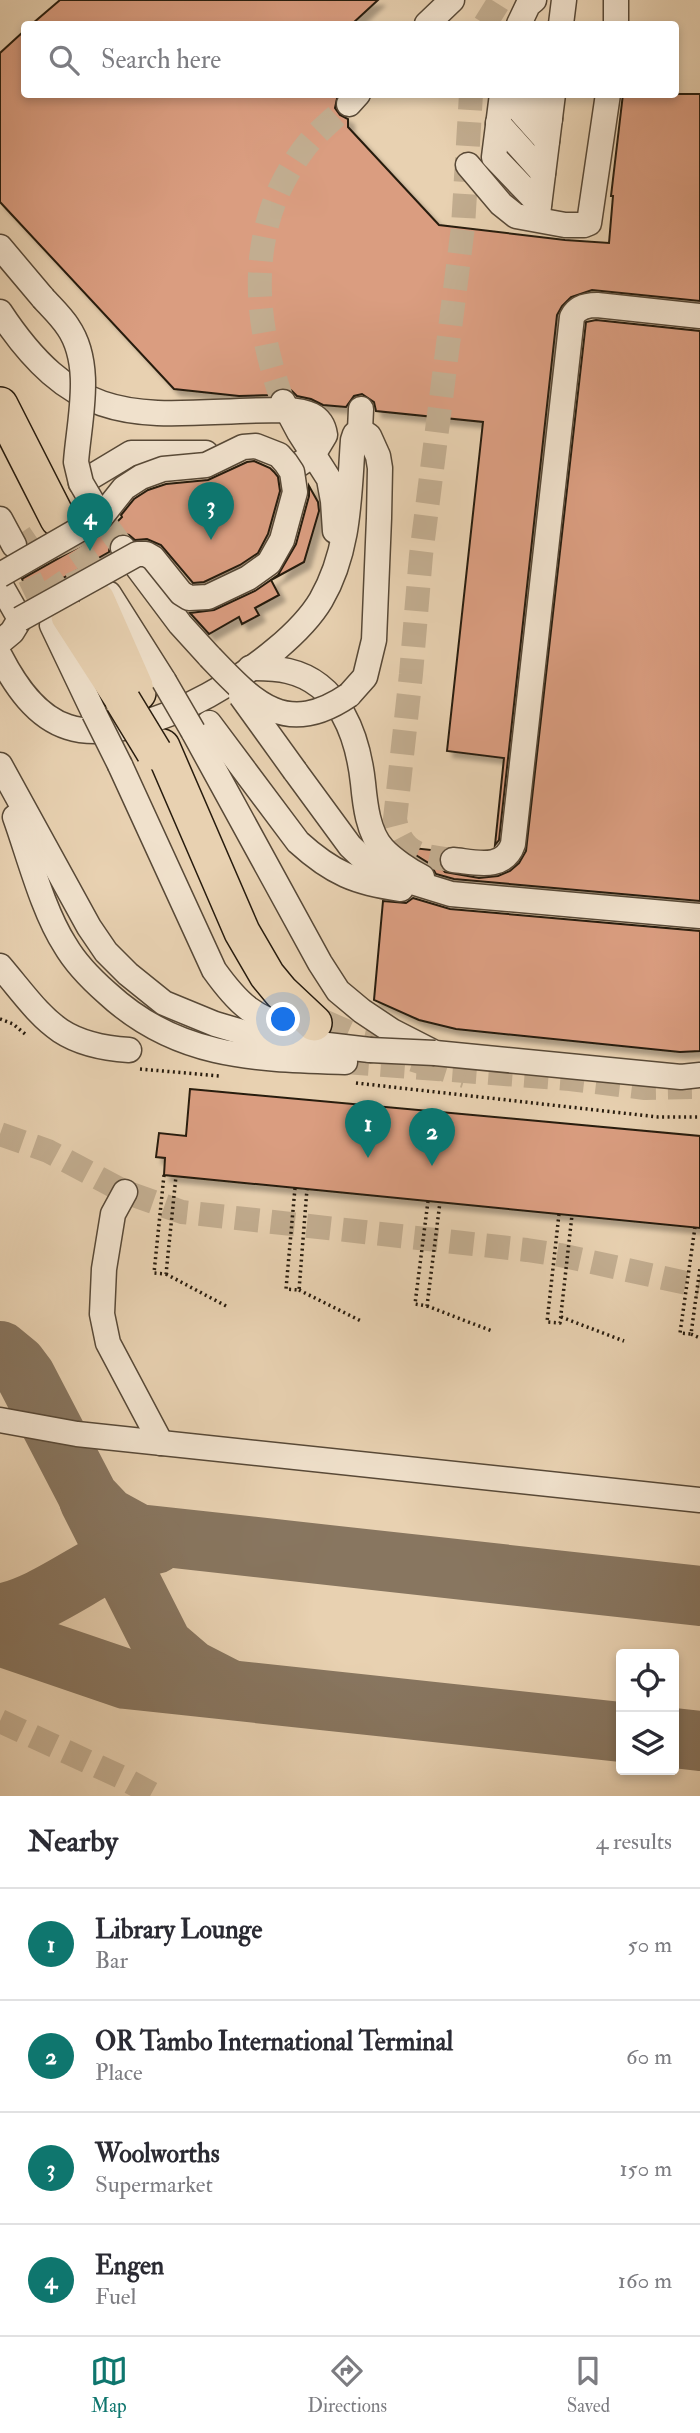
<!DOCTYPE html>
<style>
:root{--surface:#fff;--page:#f2f2f3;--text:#2b2b33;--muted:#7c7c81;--line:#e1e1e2;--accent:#0f766e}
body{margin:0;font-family:"IM FELL Double Pica",serif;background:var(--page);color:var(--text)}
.controls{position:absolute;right:21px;bottom:21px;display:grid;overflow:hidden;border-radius:7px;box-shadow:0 4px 10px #0003}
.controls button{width:63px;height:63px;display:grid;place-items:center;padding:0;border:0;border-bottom:2px solid var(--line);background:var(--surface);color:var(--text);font:35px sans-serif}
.you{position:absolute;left:284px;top:1020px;width:24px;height:24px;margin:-18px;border:5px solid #fff;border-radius:50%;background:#1a73e8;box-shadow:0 0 0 10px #1a73e833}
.badge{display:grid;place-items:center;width:46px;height:46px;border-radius:50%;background:var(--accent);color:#fff;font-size:23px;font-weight:700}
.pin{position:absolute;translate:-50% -58px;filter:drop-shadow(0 2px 4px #0008)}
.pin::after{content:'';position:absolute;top:37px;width:24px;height:21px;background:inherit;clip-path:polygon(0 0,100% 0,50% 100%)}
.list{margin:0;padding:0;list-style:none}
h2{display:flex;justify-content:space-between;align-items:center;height:91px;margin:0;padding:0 28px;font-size:30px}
h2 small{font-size:23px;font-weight:400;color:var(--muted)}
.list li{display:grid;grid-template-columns:46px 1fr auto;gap:21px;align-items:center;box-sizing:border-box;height:112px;padding:0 28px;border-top:2px solid var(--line)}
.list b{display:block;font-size:26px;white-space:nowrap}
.list p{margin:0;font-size:23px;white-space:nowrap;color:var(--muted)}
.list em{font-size:23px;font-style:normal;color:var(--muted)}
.icon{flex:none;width:38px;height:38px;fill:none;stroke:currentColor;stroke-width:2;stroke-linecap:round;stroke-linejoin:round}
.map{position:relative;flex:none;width:700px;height:1796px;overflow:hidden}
.search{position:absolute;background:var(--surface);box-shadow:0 4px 10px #0003;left:21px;right:21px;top:21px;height:77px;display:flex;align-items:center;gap:18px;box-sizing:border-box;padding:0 24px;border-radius:7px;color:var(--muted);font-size:26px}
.sheet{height:539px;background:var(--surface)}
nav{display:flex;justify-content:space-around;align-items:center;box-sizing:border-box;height:98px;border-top:2px solid var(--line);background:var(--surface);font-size:19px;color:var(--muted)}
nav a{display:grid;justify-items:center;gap:4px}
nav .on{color:var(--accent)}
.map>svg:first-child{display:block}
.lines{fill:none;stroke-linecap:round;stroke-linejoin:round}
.taxiway{stroke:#887660;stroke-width:60}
.building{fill:#da9d80;stroke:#281c0e;stroke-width:2;filter:url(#shadow)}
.minor-tunnel{stroke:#c2ad90;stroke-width:24;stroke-dasharray:24 12;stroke-linecap:butt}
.highway-tunnel{stroke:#c2ad90;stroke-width:35;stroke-dasharray:35 18;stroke-linecap:butt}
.minor-casing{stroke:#584937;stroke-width:27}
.highway-casing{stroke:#281c0e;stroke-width:38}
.path{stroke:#281c0e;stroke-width:3.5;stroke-dasharray:2 3.5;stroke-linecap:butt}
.minor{stroke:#f0e1cc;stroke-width:24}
.highway{stroke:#e8d1b1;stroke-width:35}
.minor-bridge-casing{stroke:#584937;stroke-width:27;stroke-linecap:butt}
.highway-bridge-casing{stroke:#281c0e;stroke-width:38;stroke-linecap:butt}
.path-bridge{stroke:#281c0e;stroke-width:3.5;stroke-dasharray:2 3.5;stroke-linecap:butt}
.minor-bridge{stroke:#f0e1cc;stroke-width:24}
.highway-bridge{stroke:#e8d1b1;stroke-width:35}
</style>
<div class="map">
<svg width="700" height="1796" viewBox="0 0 700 1796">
<defs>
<filter id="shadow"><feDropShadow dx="6" dy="6" stdDeviation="2" flood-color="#0004"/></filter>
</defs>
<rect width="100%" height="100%" fill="#e8d1b1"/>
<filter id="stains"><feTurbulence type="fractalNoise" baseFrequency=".00286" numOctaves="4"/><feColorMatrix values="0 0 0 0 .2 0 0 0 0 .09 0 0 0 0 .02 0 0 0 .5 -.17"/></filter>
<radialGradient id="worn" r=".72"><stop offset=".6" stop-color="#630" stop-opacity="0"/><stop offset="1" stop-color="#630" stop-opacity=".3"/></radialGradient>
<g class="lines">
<!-- taxiway -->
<g class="taxiway">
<polyline points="0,1351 17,1365 26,1377 89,1498 107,1517 138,1534 700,1596"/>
<polyline points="89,1500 163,1646 191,1670 226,1688"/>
<path d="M 0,1614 C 56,1602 99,1556 155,1544"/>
<polyline points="0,1636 126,1679 621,1732"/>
<polyline points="674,1738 700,1741"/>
</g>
</g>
<!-- building -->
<g class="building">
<polygon points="60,0 378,0 352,24 32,24"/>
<polygon points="24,31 24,94 338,94 335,108 340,115 348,119 348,127 439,225 565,240 609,243 613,196 611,196 623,94 700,94 700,301 592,290 571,297 562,306 557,315 499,840 495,845 504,758 447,751 483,422 376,411 374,402 362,394 354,396 346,407 323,405 311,399 297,396 291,390 284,387 275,389 270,395 239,396 174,389 0,202 0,53"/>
<polygon points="596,320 700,331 700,901 454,879 436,874 430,864 403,847 441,851 438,858 439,865 445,872 479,878 498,876 510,871 519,863 526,851 586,322"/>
<polygon points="254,461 270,468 274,472 278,477 280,491 268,534 258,553 240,565 204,582 193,583 161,545 147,539 135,540 129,535 122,533 115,536 110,542 109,552 31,596 22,579 109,530 122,517 121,515 134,499 148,490 166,484 208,480 247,462"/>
<polygon points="309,486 318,502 319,511 304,562 271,580 279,595 255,608 259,615 242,624 239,617 209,634 190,613 214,610 255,591 278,575 296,544 309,496"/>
<polygon points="413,898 450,909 700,931 700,1051 680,1052 456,1029 419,1020 374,1000 383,901 406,903"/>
<polygon points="190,1089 700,1136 700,1228 164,1175 165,1158 156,1157 159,1133 186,1136"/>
</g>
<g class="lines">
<!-- minor-tunnel -->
<g class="minor-tunnel">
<polyline points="485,24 500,0"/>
<path d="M 283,402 C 252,317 246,227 303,150 C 315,133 334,119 349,104"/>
<polyline points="58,519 109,593"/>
<polyline points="107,526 123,548"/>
<polyline points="14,545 52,625"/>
<path d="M 453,860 C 422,856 401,855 395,819 L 411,674 L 421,555 L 463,227 L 471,94"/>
<polyline points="345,1062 570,1079 645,1088 696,1087"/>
<polyline points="0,1134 48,1151 125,1192 182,1212 527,1250 560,1255 700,1286"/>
<polyline points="0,1721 121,1777 156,1796"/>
</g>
<!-- highway-tunnel -->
<g class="highway-tunnel">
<polyline points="58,519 97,600"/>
<polyline points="15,537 69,616"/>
<polyline points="314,1023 355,1041 410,1053 467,1071"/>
</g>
<defs>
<g id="minor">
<polyline points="427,24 452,0"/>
<polyline points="519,24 528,5 534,0"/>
<polyline points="561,24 564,0"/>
<polyline points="616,24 616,0"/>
<polyline points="502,94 494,157 539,204"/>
<polyline points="505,94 547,141"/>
<polyline points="530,94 550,119"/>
<polyline points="349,104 358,94"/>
<polyline points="498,123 543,173"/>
<polyline points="468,165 501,204 516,216 565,225 584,225 589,223 608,94"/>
<polyline points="538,214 553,94"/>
<polyline points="0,247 43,298"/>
<path d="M 0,312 C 85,441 152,410 286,410 C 305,411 322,414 325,435 L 313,455 L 298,465"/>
<polyline points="283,402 299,432 329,479 333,501 335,531"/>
<polyline points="81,483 131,453 206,453"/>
<polyline points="0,519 14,545"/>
<polyline points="123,548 180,624 210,657"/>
<polyline points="0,584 20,619 12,632 0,642"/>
<polyline points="109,594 164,681"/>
<polyline points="52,625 94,713"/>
<path d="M 0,656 C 15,685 36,717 68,727 C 140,751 285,661 321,600 C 350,550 349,495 353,440 L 355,434 L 360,430 L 361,409"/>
<path d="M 250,668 C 263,668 276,668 288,671 C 340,683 358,737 363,783 C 365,804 368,833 383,849 C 392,859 410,871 422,877"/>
<polyline points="349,695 365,677 374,640 379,518 380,468 378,456 369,436 360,430"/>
<path d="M 209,723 L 298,842 C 332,873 356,883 401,889"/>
<polyline points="193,731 320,963 338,991 362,1011 392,1031 435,1053 681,1077 700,1075"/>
<polyline points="0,765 89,927 106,952 128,974 164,1003 215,1024 259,1037 370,1050"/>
<path d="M 120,765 L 214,970 C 239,1005 254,1018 295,1030"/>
<polyline points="295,771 350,846 369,864 383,873 451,894 700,916"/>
<path d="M 15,817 C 29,856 43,911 65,945 C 76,964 91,979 107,993 C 177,1058 254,1059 345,1062"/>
<path d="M 453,860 C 475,862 504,871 513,844 L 572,317 C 577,307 587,305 597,305 L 700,316"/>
<path d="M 0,966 C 44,1018 56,1045 129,1050"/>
<polyline points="125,1192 113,1214 104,1269 102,1314 108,1343 161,1443"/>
<polyline points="0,1420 77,1434 700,1500"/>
</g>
<g id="highway">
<polyline points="0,405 58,519"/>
<polyline points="97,600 138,693"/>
<polyline points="69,616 120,695"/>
<polyline points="162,747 242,932 267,975 281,992 314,1023"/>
</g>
</defs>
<!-- minor casing -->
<use href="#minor" class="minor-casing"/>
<!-- highway casing -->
<use href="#highway" class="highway-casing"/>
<!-- path -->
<g class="path">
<polyline points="0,1019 13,1024 25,1034"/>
<polyline points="140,1069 220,1076"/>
<polyline points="356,1083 658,1117 700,1117"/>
<polyline points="166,1274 228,1307"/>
<polyline points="299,1290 361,1321"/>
<polyline points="427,1306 492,1331"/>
<polyline points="561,1317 624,1341"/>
<polyline points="691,1334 700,1338"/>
</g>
<!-- minor -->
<use href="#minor" class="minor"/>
<!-- highway -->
<use href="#highway" class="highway"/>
<defs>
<g id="minor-bridge">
<path d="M 43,298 C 51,307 61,316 68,327 C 94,365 79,420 76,462 L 81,483 L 101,517"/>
<polyline points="0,575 101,517 124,488 141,477 163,469 206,465 243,447 256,446 279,455 286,463 292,472 295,492 282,540 269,563 248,578 208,597 189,598 181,593 153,558 146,554 137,554 20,619"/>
<path d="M 210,657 C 254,703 286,738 349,695"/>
<polyline points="164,681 193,731"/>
<polyline points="241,696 295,771"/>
<polyline points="94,713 120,765"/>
<polyline points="370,1050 435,1053"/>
</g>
<polyline id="highway-bridge" points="123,701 154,752"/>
</defs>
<!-- minor-bridge casing -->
<use href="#minor-bridge" class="minor-bridge-casing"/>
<!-- highway-bridge casing -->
<use href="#highway-bridge" class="highway-bridge-casing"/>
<!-- path-bridge -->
<g class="path-bridge">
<polyline points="164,1175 154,1273 166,1274 176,1176"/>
<polyline points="295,1188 286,1289 299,1290 307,1189"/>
<polyline points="428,1201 415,1304 427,1306 440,1202"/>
<polyline points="559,1214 547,1322 560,1323 572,1215"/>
<polyline points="695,1227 680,1333 691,1334 700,1268"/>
</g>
<!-- minor-bridge -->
<use href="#minor-bridge" class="minor-bridge"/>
<!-- highway-bridge -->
<use href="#highway-bridge" class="highway-bridge"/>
</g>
<rect width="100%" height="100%" filter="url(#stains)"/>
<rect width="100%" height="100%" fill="url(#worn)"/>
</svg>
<div class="controls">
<button><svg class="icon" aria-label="locate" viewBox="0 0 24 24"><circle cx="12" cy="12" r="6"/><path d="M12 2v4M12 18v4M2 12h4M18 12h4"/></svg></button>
<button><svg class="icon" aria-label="layers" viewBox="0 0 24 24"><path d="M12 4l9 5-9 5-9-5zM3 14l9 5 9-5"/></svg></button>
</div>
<div class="you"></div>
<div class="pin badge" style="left:368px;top:1158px">1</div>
<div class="pin badge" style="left:432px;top:1166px">2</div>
<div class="pin badge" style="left:211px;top:540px">3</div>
<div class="pin badge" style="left:90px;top:551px">4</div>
<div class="search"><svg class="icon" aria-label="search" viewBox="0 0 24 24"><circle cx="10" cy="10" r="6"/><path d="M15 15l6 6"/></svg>Search here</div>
</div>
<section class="sheet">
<h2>Nearby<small>4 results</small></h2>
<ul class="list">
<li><span class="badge">1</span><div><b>Library Lounge</b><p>Bar</p></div><em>50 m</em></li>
<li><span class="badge">2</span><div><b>OR Tambo International Terminal</b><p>Place</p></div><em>60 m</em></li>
<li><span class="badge">3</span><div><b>Woolworths</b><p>Supermarket</p></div><em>150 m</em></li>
<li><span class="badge">4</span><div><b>Engen</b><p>Fuel</p></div><em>160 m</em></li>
</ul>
</section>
<nav>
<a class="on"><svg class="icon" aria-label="map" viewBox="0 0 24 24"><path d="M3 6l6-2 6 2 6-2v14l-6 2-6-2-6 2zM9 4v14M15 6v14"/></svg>Map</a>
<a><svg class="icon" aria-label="directions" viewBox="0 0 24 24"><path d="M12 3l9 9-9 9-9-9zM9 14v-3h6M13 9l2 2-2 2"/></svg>Directions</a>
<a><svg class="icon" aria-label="saved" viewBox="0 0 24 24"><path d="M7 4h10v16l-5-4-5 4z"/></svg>Saved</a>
</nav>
